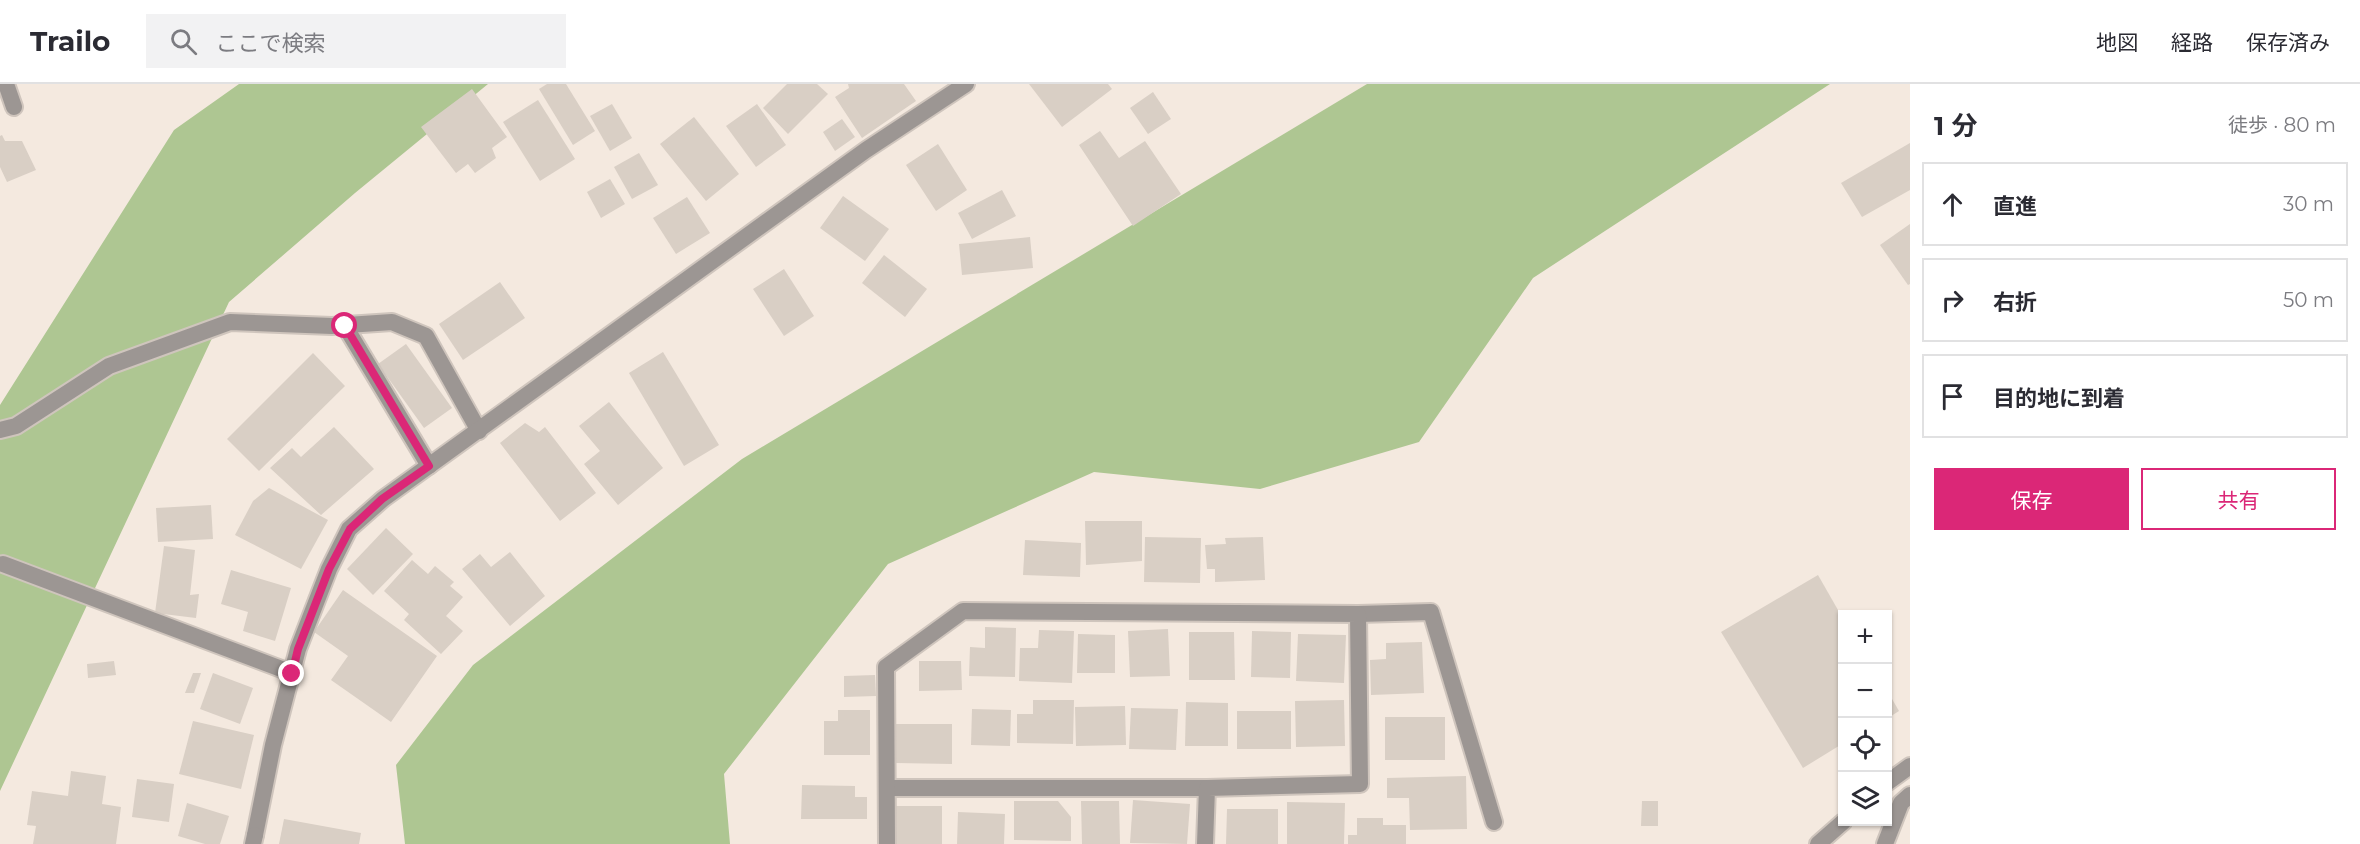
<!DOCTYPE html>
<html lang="ja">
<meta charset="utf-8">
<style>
:root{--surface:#fff;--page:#f2f2f3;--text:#2b2b33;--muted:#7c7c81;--line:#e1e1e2;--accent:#db2777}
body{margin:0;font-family:Montserrat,"Noto Sans JP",sans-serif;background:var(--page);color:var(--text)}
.controls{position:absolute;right:18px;bottom:18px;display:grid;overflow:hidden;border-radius:0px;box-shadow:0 2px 4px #0004}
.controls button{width:54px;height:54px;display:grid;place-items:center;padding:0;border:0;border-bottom:2px solid var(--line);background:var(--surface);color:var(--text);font:30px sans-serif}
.stop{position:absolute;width:18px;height:18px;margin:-14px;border:4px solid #db2777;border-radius:50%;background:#fff}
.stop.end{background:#db2777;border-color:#fff;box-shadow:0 2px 6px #0008}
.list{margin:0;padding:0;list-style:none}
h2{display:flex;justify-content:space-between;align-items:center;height:78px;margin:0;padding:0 24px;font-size:26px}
h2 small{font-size:20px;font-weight:400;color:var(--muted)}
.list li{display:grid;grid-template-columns:39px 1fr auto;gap:18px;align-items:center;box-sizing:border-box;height:84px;margin:0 12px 12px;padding:0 12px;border:2px solid var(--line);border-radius:0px}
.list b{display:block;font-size:22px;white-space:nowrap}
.list em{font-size:20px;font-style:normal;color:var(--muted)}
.actions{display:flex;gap:12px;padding:18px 24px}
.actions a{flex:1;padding:14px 0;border:2px solid var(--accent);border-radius:0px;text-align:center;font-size:21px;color:var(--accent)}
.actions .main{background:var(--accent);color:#fff}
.icon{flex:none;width:33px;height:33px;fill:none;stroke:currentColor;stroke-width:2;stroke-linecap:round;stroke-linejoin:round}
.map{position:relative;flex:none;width:1910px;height:760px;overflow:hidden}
header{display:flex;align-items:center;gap:36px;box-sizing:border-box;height:84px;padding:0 30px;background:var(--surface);border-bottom:2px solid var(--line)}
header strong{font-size:28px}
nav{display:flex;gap:33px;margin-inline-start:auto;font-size:21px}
.search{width:420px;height:54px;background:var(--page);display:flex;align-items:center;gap:15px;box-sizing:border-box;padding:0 21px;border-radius:0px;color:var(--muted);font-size:22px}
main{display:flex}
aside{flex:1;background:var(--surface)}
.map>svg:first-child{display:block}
.green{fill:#aec692}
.building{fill:#d9cfc5}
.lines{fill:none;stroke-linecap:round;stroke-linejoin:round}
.minor-casing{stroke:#cfc5bd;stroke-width:20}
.tertiary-casing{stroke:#cfc5bd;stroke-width:20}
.minor{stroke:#9c9693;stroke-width:16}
.tertiary{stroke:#9c9693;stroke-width:16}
.route{stroke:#db2777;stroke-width:8}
</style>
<header>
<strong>Trailo</strong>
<div class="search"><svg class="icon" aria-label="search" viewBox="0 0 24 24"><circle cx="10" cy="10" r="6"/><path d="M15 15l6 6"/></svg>ここで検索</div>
<nav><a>地図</a><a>経路</a><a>保存済み</a></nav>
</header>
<main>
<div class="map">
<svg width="1910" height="760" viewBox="0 0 1910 760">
<rect width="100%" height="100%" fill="#f4e9df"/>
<!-- green -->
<g class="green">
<polygon points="239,0 488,0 355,109 229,218 0,707 0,321 174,46"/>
<polygon points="1367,0 1830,0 1533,194 1419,358 1260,405 1094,388 888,480 724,690 730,760 405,760 396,681 473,581 742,375"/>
</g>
<!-- building -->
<g class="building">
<polygon points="547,0 566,0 595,47 573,61 539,5"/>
<polygon points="787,0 817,0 828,10 788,50 763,24"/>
<polygon points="848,0 904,0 916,17 862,54 835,13 849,4"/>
<polygon points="1029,0 1108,0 1112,5 1062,43"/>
<polygon points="472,5 507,53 492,64 496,74 475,89 468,80 456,89 421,43"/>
<polygon points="1153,8 1171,35 1148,50 1130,24"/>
<polygon points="538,16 575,75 540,97 503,38"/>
<polygon points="612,20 632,54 610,67 590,32"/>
<polygon points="757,20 786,61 756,83 726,42"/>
<polygon points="694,33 739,90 706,117 660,60"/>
<polygon points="842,35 855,53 835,67 823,48"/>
<polygon points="1100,47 1119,74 1145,57 1181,110 1133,142 1079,61"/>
<polygon points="2,51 5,57 22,57 36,86 7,98 0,83 0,52"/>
<polygon points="1910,59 1910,106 1862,133 1841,99"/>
<polygon points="938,60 967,106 936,127 906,81"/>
<polygon points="639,69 658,101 632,115 614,83"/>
<polygon points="610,95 625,120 601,134 587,108"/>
<polygon points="1002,106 1016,132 972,155 958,129"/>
<polygon points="843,112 889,145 865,177 820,144"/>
<polygon points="687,113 710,149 676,170 653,134"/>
<polygon points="1910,140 1910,200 1908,201 1880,161"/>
<polygon points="1030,153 1033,184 962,191 959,160"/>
<polygon points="884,171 927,205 905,233 862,199"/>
<polygon points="784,185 814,232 784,252 753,205"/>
<polygon points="500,198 525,234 463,276 439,240"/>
<polygon points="406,260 452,324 424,344 378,280"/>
<polygon points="663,268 719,361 684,382 629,289"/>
<polygon points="313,269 345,302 259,387 227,355"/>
<polygon points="609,318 663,384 618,421 584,380 600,367 579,342"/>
<polygon points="525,339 539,348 545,343 596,409 560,437 500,359"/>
<polygon points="334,343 374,385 321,431 270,384 292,364 301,373"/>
<polygon points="269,404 328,436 301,485 235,451 253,417"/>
<polygon points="211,421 213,455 158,458 156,424"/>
<polygon points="1085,437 1142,437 1142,477 1086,481"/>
<polygon points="386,444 413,470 373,511 347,485"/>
<polygon points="1145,453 1201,454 1200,499 1144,498"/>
<polygon points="1263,453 1265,496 1215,498 1215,485 1207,485 1205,461 1226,460 1225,454"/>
<polygon points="1025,456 1081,459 1080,493 1023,491"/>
<polygon points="164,462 195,466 190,511 199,510 196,534 155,529"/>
<polygon points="510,468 545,512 510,542 462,485 480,470 491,483"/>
<polygon points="412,476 428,490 435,482 454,498 450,502 463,513 446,532 463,547 441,570 404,536 409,530 384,507"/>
<polygon points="231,486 291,504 275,557 243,547 248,528 221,520"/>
<polygon points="1818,491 1842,533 1842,660 1803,684 1721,548"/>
<polygon points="343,506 437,572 391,638 331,596 348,572 314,548"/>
<polygon points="985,543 1016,544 1015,593 969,592 970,563 985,564"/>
<polygon points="1168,545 1170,592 1130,593 1128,547"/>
<polygon points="1039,546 1074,547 1072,599 1019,597 1020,564 1038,564"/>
<polygon points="1252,547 1291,548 1290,594 1251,593"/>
<polygon points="1189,548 1234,548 1235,596 1189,596"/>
<polygon points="1078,550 1115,551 1115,589 1077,589"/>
<polygon points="1298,550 1346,551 1344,599 1296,597"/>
<polygon points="1422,558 1424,609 1371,611 1370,576 1386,575 1386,559"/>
<polygon points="114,577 116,591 88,594 87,580"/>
<polygon points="919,577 961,577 962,606 919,607"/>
<polygon points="193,589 201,589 194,609 185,609"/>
<polygon points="213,589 253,604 240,640 200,625"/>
<polygon points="875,591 876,612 844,613 844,592"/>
<polygon points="1888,608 1899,627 1888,634"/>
<polygon points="1033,616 1074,616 1073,660 1017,659 1017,630 1033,630"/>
<polygon points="1344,616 1345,662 1296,663 1295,617"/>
<polygon points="1186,618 1228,619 1228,662 1185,662"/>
<polygon points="1125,622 1126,661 1076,662 1075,623"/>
<polygon points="1131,624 1178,625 1176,666 1129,665"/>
<polygon points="972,625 1011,626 1010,662 971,661"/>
<polygon points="838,626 870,626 870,671 824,671 824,637 838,637"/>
<rect x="1237" y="627" width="54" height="38"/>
<rect x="1385" y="633" width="60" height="43"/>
<polygon points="193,637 254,651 241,705 179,690"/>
<polygon points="896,640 952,640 952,680 896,679"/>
<polygon points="71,687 106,692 102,720 121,723 116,760 33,760 36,742 27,741 32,707 68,712"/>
<polygon points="1466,692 1467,745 1410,746 1409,714 1387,714 1387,694"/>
<polygon points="137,695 174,700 169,738 132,733"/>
<polygon points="802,701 855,702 855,713 867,713 867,735 801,735"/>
<polygon points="1133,716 1190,720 1187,760 1130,759"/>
<polygon points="1014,717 1058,717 1071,733 1071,757 1014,756"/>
<polygon points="1081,717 1119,717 1120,760 1082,760"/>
<polygon points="1642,717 1658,717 1658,742 1641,742"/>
<polygon points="1287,718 1345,719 1344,760 1287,760"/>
<polygon points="187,719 229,732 220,760 205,760 178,752"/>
<polygon points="896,722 942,722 942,760 897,760"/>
<polygon points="1227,725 1278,725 1278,760 1226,760"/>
<polygon points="958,728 1005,730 1004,760 957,760"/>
<polygon points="1357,734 1383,734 1383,741 1406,741 1406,760 1348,760 1348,751 1357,751"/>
<polygon points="284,735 361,749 359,760 279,760"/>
</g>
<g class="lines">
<defs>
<g id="minor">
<polyline points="6,0 14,23"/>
<polyline points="345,242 429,382"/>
<polyline points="0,346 16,342 109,282 230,238 332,242 392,238 426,252 479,347"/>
<polyline points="3,480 292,589"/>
<polyline points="1358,530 1431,528 1494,738"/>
<polyline points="1888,698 1910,682"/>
<polyline points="887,704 1207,704"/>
<polyline points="255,751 273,661 298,565 329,485 349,445 383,415 866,66 966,0"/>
<polyline points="887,760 886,583 963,527 1358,530 1360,700 1207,704 1205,760"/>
<polyline points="1818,760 1843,738"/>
<polyline points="1885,760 1901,719 1910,711"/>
</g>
<polyline id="tertiary" points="253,760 255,751"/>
</defs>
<!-- minor casing -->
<use href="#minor" class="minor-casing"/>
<!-- tertiary casing -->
<use href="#tertiary" class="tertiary-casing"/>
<!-- minor -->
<use href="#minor" class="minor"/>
<!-- tertiary -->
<use href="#tertiary" class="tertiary"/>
</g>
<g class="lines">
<!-- route -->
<polyline class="route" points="292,590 298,565 329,485 350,445 382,415 429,382 345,242"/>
</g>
</svg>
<div class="controls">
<button>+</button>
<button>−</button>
<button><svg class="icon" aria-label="locate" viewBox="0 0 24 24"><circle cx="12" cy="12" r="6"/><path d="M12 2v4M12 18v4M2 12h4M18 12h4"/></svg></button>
<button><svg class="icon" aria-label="layers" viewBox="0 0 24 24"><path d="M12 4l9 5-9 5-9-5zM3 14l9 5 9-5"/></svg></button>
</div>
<div class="stop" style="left:345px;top:242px"></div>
<div class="stop end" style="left:292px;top:590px"></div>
</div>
<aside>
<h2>1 分<small>徒歩 · 80 m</small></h2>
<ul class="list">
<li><svg class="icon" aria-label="ahead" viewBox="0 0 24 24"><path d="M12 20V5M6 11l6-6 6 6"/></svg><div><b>直進</b></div><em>30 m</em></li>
<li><svg class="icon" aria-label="right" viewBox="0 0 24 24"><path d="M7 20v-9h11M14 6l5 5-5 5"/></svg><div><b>右折</b></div><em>50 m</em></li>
<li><svg class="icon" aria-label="arrive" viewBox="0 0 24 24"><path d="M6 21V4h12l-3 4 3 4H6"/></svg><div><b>目的地に到着</b></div></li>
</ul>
<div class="actions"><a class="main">保存</a><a>共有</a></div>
</aside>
</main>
